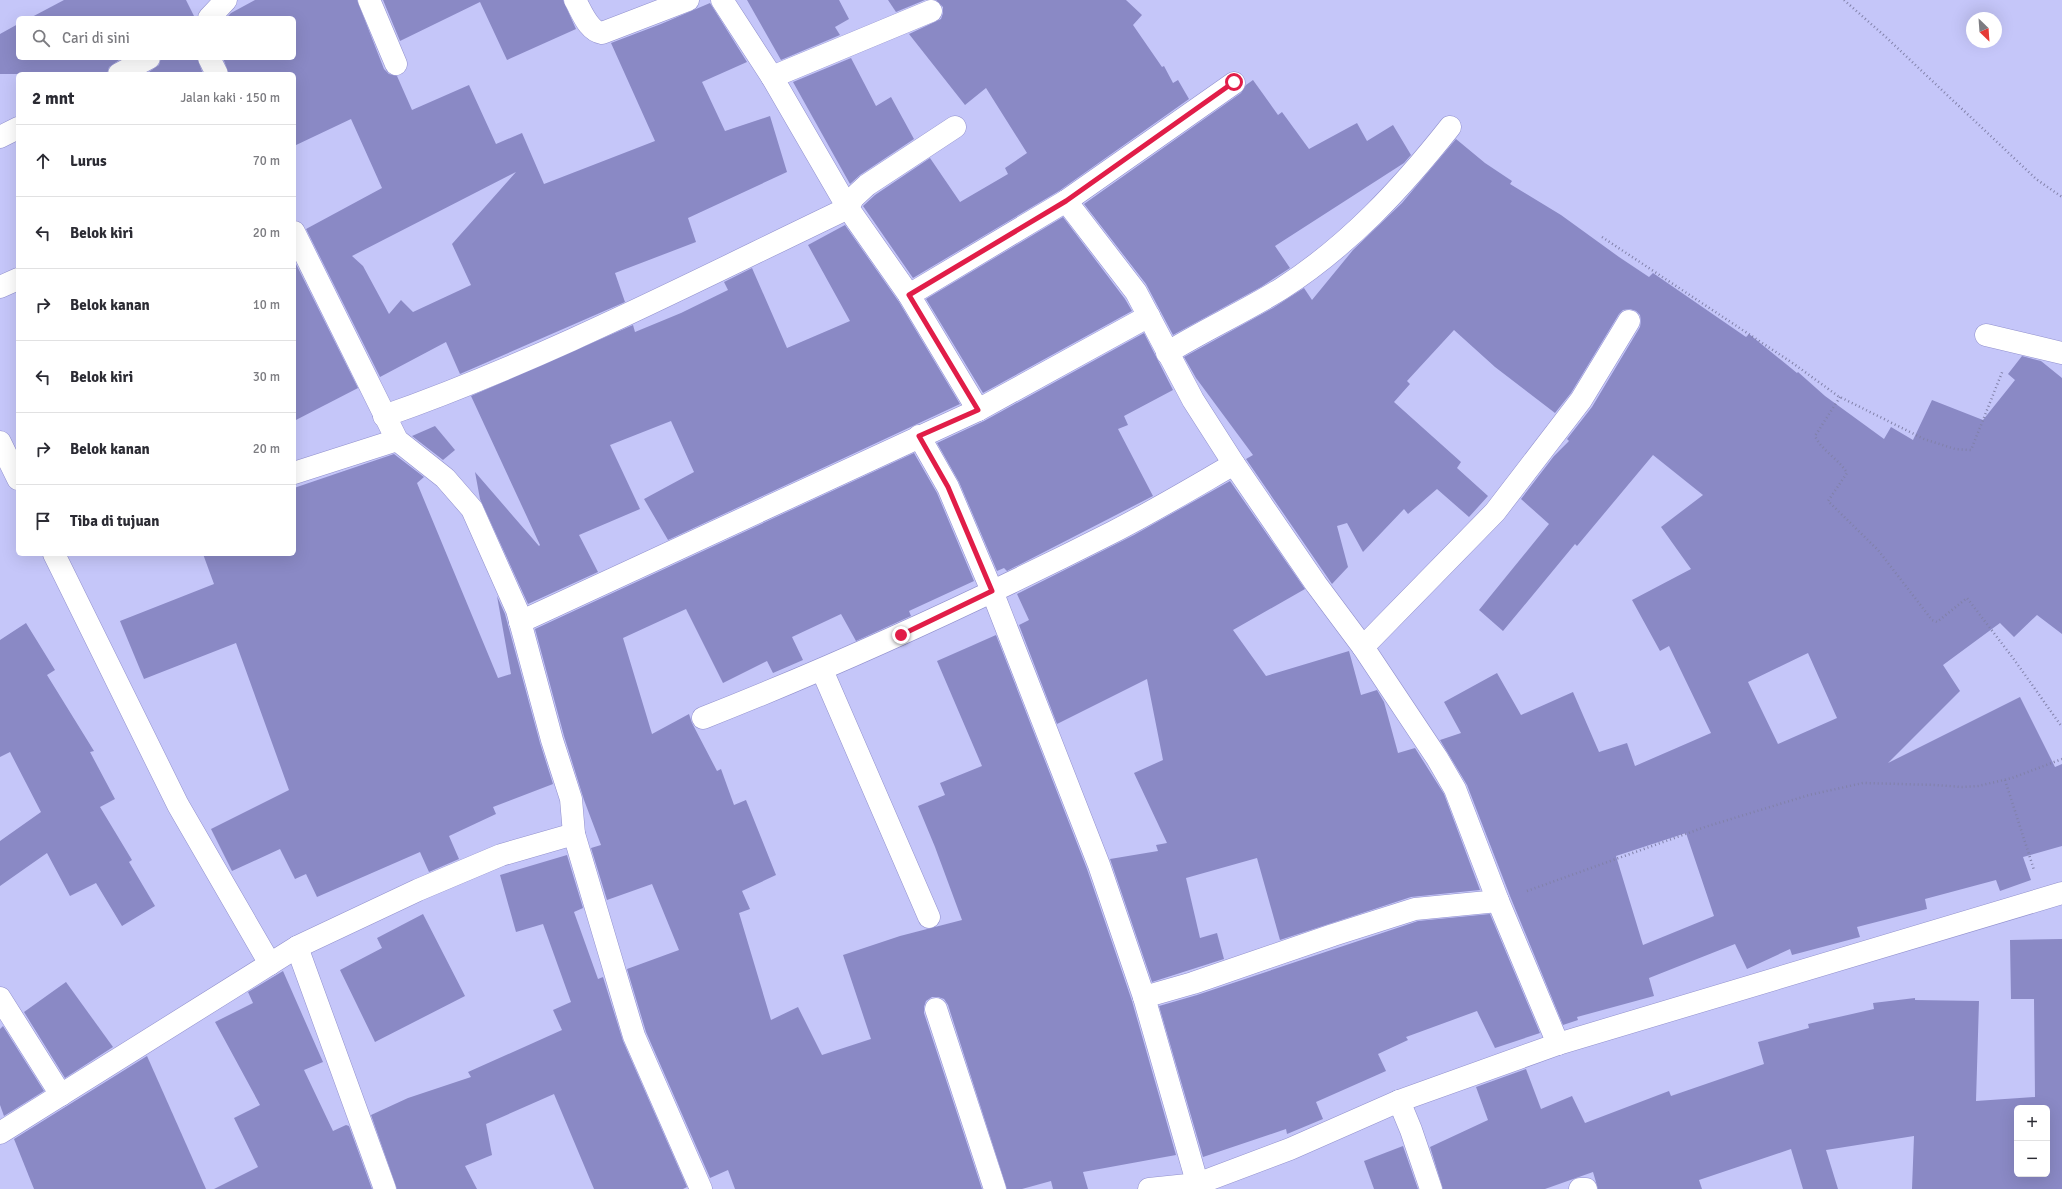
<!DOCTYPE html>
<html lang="id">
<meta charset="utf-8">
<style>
:root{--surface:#fff;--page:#f2f2f3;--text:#2b2b33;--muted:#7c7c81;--line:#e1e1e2}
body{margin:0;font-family:Signika,sans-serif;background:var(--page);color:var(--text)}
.controls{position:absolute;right:12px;bottom:12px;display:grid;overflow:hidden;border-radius:6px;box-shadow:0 4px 16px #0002}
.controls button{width:36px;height:36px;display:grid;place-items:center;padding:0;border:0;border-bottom:1px solid var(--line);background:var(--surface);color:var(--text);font:20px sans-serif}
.compass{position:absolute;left:1966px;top:12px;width:36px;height:36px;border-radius:50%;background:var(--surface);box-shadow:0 4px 16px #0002;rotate:155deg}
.stop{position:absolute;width:12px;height:12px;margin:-9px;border:3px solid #e11d48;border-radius:50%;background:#fff}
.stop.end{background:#e11d48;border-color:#fff;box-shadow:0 1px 4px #0008}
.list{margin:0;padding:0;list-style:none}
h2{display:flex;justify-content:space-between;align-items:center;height:52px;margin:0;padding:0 16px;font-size:17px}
h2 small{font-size:13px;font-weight:400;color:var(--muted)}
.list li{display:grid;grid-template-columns:26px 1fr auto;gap:12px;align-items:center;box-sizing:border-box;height:72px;padding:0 16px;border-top:1px solid var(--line)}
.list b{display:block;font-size:15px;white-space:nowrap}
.list em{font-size:13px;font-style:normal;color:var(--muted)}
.icon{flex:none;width:22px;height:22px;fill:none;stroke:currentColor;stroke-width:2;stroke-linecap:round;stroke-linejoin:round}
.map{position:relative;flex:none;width:2062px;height:1189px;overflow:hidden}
.search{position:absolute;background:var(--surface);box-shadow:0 4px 16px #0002;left:16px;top:16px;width:280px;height:44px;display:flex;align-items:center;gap:10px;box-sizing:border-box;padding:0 14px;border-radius:6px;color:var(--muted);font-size:15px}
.panel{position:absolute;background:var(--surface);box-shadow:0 4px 16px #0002;left:16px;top:72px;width:280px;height:484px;border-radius:6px}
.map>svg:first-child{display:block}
.building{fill:#8a89c5;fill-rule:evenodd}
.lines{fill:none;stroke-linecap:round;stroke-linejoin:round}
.minor-casing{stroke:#9190cd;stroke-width:23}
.path{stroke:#8181a9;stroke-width:2.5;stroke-dasharray:1 3;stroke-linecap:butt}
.minor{stroke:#fff;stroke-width:22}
.route{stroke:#e11d48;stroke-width:5}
</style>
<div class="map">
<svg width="2062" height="1189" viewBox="0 0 2062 1189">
<rect width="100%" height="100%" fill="#c5c6f9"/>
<!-- building -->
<g class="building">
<polygon points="64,0 186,0 195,18 30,18"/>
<path d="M 255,0 L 357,0 L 384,69 L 389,74 L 397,76 L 412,110 L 469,85 L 496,144 L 522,133 L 544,184 L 655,141 L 611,43 L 661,24 L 710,3 L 747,62 L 702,82 L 725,131 L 770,116 L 787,172 L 688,218 L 696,242 L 615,273 L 625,302 L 460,374 L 446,342 L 380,377 L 306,229 L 382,188 L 351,119 L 294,146 L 294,74 L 229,74 L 223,58 L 294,58 L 294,18 L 226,18 L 231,13 ZM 516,172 L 452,244 L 471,285 L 413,312 L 401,300 L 389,314 L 363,266 L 352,256 Z"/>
<polygon points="383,0 563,0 576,29 507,60 480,2 400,41"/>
<polygon points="747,0 839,0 849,19 835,27 840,35 781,60"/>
<polygon points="888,0 925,0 896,12"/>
<polygon points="936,0 1126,0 1142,15 1133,25 1162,67 1164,66 1173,83 1178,80 1189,99 1059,191 913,278 863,206 875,195 930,158 960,202 1008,174 1005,168 1027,153 986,88 965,105 909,34 941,19 943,13 943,7"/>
<polygon points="18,24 18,58 122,58 109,67 107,74 0,74 0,34"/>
<polygon points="161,58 197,58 203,74 146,74 159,65"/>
<polygon points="851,58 876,106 891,97 914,139 860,175 850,184 793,82"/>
<polygon points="1253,80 1278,115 1282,112 1309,149 1357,123 1367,141 1393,125 1411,155 1404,163 1275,246 1290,268 1261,287 1173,335 1146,284 1084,204 1241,93 1246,85"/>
<path d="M 1456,139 L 1485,163 L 1512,181 L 1510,184 L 1561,215 L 1619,257 L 1649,277 L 1653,273 L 1746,337 L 1749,334 L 1797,373 L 1798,372 L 1825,396 L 1884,439 L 1891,427 L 1913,440 L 1932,400 L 1983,420 L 2015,380 L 2008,374 L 2022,356 L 2041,361 L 2062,378 L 2062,634 L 2037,615 L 2014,637 L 2000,623 L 1943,665 L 1960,691 L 1888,763 L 2020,697 L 2055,767 L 2062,764 L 2062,846 L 2023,857 L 2031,880 L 2000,891 L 1996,880 L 1925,899 L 1927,909 L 1857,927 L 1860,937 L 1792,955 L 1790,949 L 1747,969 L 1735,944 L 1649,978 L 1654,996 L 1577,1017 L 1578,1020 L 1563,1025 L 1510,896 L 1467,785 L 1440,740 L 1461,733 L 1444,702 L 1497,673 L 1521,715 L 1573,692 L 1599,752 L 1627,743 L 1635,766 L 1711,733 L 1669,646 L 1660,651 L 1632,600 L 1691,569 L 1661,527 L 1703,495 L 1653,455 L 1577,546 L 1575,544 L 1503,631 L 1479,610 L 1549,524 L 1521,499 L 1554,456 L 1569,441 L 1567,439 L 1592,407 L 1640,327 L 1641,321 L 1640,315 L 1636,311 L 1630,309 L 1623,310 L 1619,314 L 1571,393 L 1555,413 L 1495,367 L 1454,330 L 1407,381 L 1410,384 L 1394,402 L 1461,462 L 1457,468 L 1488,496 L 1469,517 L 1437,489 L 1408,514 L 1404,509 L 1363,552 L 1347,523 L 1337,526 L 1348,567 L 1332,584 L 1246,459 L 1253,455 L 1196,378 L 1184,357 L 1273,308 L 1304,288 L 1312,300 L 1353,250 L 1402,203 ZM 1808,653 L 1837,718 L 1778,744 L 1748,682 ZM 1686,833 L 1714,916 L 1643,945 L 1616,856 Z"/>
<polygon points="1063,217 1125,299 1132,311 983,393 926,299"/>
<polygon points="845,225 899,302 960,404 668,540 644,499 694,472 671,421 610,445 640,509 579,535 598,572 528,604 480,499 475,472 539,546 540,545 471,396 633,325 635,332 681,313 728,290 724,282 752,268 787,348 850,321 808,245"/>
<polygon points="294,260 358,388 294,421"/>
<polygon points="1144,333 1173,390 1124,416 1128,425 1118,429 1153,496 1007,571 1004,568 997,571 959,482 937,443 984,421"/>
<polygon points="435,426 455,450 443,460 412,436"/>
<polygon points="914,453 937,493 974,581 909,611 911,616 856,641 841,614 792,637 803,660 773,673 767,661 723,683 686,609 623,638 652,734 689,714 692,723 717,771 721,769 734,805 746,800 776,875 742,891 750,909 739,913 771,1020 798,1007 822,1055 871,1039 843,955 900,936 962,920 935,847 918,806 945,795 940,783 982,766 937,661 996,635 1087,869 1132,1001 1176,1155 1083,1172 1088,1189 1053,1189 1051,1181 1022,1189 1007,1189 948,1005 944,999 938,997 932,997 926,1001 924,1007 924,1013 982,1189 735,1189 728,1170 710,1178 646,1032 627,969 679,950 652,884 607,900 591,848 601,845 584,800 564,736 535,629"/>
<polygon points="394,454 424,477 417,483 498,678 511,674 497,596 505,614 540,743 553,784 493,807 496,814 449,836 459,859 429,872 420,852 317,897 306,874 295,879 280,849 232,871 211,829 289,790 236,643 144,679 120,621 214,584 203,554 294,554 294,488"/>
<polygon points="1230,481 1305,589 1233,630 1266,676 1349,651 1361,695 1377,690 1384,702 1398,753 1415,748 1444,794 1480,890 1411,897 1280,940 1257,858 1186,878 1200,938 1217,933 1224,959 1152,982 1110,859 1158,851 1156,845 1167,843 1134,773 1163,760 1147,679 1057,724 1019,625 1029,620 1017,594 1134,535"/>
<polygon points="26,623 55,670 47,675 94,751 90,752 115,799 100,807 132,860 129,862 155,906 122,926 96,883 70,896 47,853 0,886 0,841 41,812 10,752 0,757 0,640"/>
<polygon points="567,855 583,908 574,912 598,979 603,977 623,1041 687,1187 683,1189 594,1189 554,1094 486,1124 492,1155 465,1166 477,1189 397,1189 371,1115 408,1098 471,1077 468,1072 562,1030 553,1010 571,1002 543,924 516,932 500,875"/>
<polygon points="423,914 465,996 375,1042 340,970 382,948 377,938"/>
<polygon points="1490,914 1540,1033 1495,1048 1477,1011 1406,1037 1408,1040 1378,1054 1386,1071 1316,1102 1323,1119 1287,1134 1286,1129 1203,1157 1159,1006 1197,995 1418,921"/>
<path d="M 2062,939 L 2062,1189 L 1912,1189 L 1914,1136 L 1826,1150 L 1838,1189 L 1803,1189 L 1791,1149 L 1699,1180 L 1702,1189 L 1598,1189 L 1593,1172 L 1545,1189 L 1443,1189 L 1430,1147 L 1488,1120 L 1476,1087 L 1526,1069 L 1541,1109 L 1572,1096 L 1585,1123 L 1669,1091 L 1671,1096 L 1764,1064 L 1758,1042 L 1809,1028 L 1808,1024 L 1874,1009 L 1873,1003 L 1915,998 L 1915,1000 L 1979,1001 L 1976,1101 L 2035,1097 L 2034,999 L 2011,999 L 2010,940 ZM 2017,1108 L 2047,1108 L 2047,1174 L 2017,1174 Z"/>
<polygon points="283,971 323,1062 304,1070 333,1131 346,1125 349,1126 372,1189 214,1189 258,1167 234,1118 260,1105 215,1022 253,1003 248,992"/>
<polygon points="66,982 113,1047 65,1078 24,1012"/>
<polygon points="3,1026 44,1091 4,1116 0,1105 0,1029"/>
<polygon points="147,1056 206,1189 34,1189 14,1139"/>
<polygon points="1403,1146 1418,1189 1374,1189 1364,1161"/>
</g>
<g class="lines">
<defs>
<g id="minor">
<polyline points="369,0 396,64"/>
<path d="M 575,0 C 582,12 588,31 602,33 L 688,0"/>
<polyline points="209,18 226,0"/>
<polyline points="209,58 217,74"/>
<polyline points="119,74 149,58"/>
<polyline points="772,77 931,11"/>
<polyline points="955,127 867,185 853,198 848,208 909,295 1066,201 1234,83"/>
<polyline points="0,137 18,128"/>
<polyline points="1066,201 1136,292 1193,400 1234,464 1316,584 1363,647 1437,758 1455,789 1498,901 1558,1044"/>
<polyline points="294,232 397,440 445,478 472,509 517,610 552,740 571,799 574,834 634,1036 701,1189"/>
<polyline points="0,287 18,279"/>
<polyline points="909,295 978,410"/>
<polyline points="1986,335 2062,353"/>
<path d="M 1167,353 C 1204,330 1244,312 1281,289 C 1348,246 1401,189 1450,127"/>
<path d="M 384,416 C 544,360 695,281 848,208 L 772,77 L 722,0"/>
<polyline points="919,436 948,487 992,591 1099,865 1144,997 1199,1189"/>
<polyline points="0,442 18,479"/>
<polyline points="294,473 397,440"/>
<polyline points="54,554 178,805 270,964"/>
<polyline points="520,622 978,410 1149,316"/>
<polyline points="1363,647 1495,512 1581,400 1629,321"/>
<polyline points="822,670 929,917"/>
<path d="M 703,718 C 843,663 979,600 1113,532 C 1154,511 1194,487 1234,464"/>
<polyline points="297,947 385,1189"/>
<polyline points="1144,997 1193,983 1333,935 1415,909 1498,901"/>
<polyline points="0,998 61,1095"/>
<polyline points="936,1009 995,1189"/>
<polyline points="1399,1101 1411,1130 1431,1189"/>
<polyline points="0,1133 297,947 418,890 501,855 574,834"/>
<polyline points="1149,1189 1197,1184 1290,1149 1399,1101 1558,1044 2062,893"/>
<polyline points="1580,1189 1586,1189"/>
</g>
</defs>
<!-- minor casing -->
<use href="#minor" class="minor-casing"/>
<!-- path -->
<g class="path">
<polyline points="1844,0 1887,38 2036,179 2062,197"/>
<polyline points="1602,237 1794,364 1838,396 1924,439 1955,449 1971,450 2003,370"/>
<path d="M 1840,397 L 1815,436 C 1822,451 1839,459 1847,473 L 1828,501 L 1878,550 L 1932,620 L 1937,622 L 1967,598 L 2013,658 L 2062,727"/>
<polyline points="2005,780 2034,870"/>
<polyline points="1527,891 1705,827 1809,795 1863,783 1936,785 1962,787 1978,786 2012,778 2062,759"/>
</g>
<!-- minor -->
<use href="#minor" class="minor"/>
</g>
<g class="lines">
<!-- route -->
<polyline class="route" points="901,635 992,591 948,487 919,436 978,410 909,295 1066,201 1234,82"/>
</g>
</svg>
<div class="controls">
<button>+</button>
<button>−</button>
</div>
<svg class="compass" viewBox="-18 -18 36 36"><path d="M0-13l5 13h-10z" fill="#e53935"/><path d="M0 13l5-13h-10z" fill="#7c7c81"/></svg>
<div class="stop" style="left:1234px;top:82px"></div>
<div class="stop end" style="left:901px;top:635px"></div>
<div class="search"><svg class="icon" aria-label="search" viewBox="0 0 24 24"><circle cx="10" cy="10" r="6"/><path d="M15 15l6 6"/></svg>Cari di sini</div>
<section class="panel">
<h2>2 mnt<small>Jalan kaki · 150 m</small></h2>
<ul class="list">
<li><svg class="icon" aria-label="ahead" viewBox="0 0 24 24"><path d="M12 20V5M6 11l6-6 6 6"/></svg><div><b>Lurus</b></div><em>70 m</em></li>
<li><svg class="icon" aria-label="left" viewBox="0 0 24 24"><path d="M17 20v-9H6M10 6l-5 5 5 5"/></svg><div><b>Belok kiri</b></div><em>20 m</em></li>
<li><svg class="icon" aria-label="right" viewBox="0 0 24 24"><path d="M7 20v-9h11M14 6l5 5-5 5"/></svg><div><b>Belok kanan</b></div><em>10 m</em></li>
<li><svg class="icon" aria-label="left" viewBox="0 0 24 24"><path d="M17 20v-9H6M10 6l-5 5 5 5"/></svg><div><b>Belok kiri</b></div><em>30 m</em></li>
<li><svg class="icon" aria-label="right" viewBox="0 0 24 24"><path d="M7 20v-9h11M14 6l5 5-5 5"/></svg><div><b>Belok kanan</b></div><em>20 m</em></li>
<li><svg class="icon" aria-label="arrive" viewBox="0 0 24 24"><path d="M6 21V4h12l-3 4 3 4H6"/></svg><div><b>Tiba di tujuan</b></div></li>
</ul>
</section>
</div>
